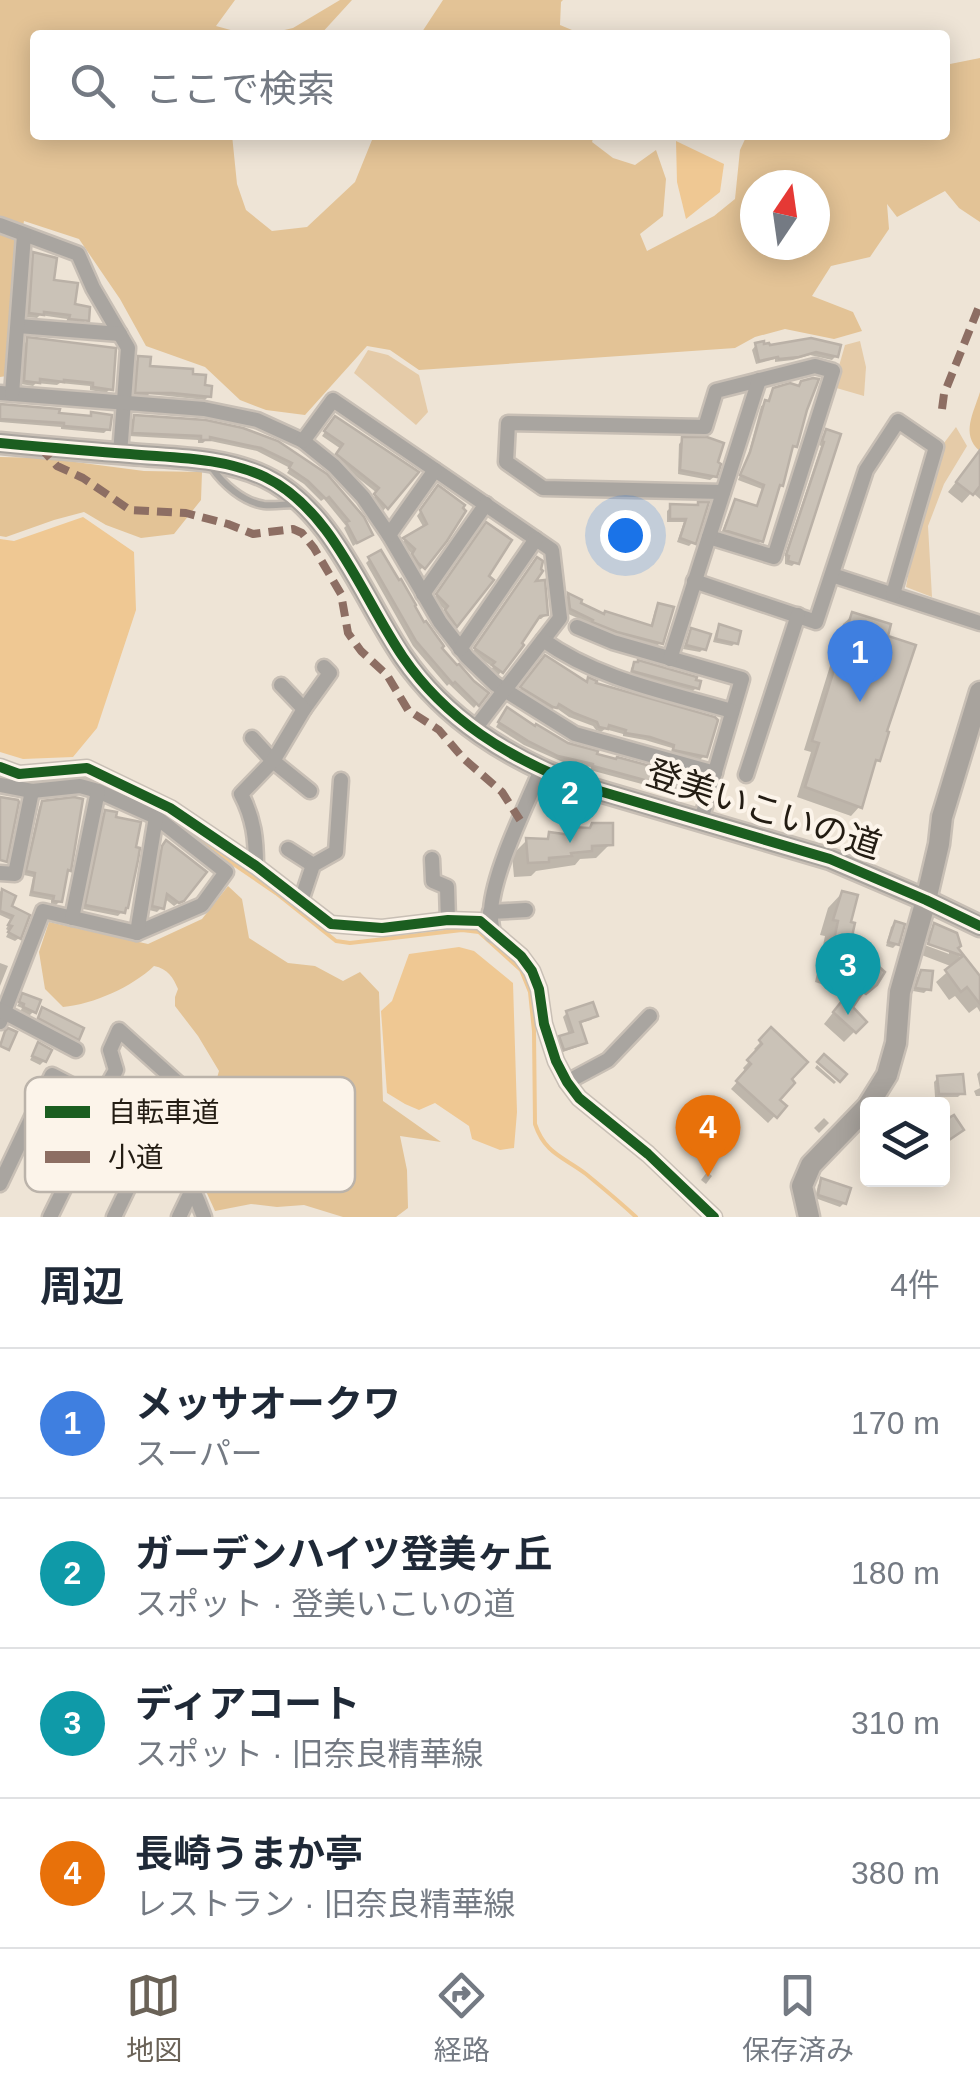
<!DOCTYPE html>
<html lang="ja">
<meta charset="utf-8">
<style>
:root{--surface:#fff;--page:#f2f2f3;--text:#1f2937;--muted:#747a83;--line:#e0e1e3;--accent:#6a6257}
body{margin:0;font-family:Helvetica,"Noto Sans JP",sans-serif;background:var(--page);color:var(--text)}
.controls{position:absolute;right:30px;bottom:30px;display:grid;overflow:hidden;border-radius:10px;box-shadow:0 5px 25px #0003}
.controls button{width:90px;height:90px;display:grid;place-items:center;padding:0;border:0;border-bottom:2px solid var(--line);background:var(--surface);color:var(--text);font:50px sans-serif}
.compass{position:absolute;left:740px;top:170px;width:90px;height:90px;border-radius:50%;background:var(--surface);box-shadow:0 5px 25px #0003;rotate:13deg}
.you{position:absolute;left:625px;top:535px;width:35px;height:35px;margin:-25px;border:8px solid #fff;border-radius:50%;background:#1a73e8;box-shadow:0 0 0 15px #1a73e833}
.badge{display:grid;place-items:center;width:65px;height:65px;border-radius:50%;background:var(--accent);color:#fff;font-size:32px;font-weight:700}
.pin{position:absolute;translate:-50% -82px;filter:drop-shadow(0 2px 5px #0008)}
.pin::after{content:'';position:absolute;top:52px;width:35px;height:30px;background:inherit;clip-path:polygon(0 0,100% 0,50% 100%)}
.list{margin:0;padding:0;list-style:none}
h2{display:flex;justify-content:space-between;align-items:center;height:130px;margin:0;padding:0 40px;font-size:42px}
h2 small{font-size:32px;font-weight:400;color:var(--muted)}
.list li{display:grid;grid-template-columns:65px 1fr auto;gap:30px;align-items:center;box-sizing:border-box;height:150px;padding:0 40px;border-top:2px solid var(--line)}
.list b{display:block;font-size:38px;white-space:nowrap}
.list p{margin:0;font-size:32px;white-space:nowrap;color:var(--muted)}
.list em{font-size:32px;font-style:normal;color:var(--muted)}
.icon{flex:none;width:55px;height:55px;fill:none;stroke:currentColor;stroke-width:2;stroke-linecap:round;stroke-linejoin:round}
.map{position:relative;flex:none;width:980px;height:1217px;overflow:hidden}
.search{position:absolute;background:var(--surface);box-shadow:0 5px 25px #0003;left:30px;right:30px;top:30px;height:110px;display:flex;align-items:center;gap:25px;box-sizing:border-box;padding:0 35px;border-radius:10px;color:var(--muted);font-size:38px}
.sheet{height:730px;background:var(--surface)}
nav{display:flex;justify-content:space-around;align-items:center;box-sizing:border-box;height:140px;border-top:2px solid var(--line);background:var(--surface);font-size:28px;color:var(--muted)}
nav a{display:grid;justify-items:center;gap:5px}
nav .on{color:var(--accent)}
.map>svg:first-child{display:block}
.green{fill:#e5cba8}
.forest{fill:#e3c396;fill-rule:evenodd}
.water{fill:#efc893}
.shadow{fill:#0003}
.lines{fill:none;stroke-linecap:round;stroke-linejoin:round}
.stream{stroke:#efc893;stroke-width:4}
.building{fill:#cac2b7;stroke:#bab1a7;stroke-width:2.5}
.lane-casing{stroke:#c8bfb5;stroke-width:11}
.street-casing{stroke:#c8bfb5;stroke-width:19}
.secondary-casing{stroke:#c8bfb5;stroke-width:25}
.lane{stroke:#a9a5a0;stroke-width:6}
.street{stroke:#a9a5a0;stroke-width:14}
.secondary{stroke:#a8a39d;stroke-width:20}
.quiet{stroke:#8d6e63;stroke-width:8;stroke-dasharray:15 8;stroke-linecap:butt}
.cycleway-casing{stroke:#fcf4ea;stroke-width:16}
.cycleway{stroke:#1b5e20;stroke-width:10}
.labels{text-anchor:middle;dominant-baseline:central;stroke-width:8;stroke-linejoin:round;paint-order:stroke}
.street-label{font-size:35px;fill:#231c13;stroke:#fcf4ea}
.key{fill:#fcf4ea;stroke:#bbb3aa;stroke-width:2.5}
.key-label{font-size:28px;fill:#231c13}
</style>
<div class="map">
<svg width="980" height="1217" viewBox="0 0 980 1217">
<rect width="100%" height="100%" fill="#eee4d6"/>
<!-- green -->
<g class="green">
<polygon points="860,341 866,367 864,396 833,387 845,345"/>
<polygon points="368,350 388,355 419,375 428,412 416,425 354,373"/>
<polygon points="956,427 967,446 944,484 928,526 932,597 906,587 918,522 941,447"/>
</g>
<!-- forest -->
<g class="forest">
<path d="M 0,0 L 235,0 L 216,26 L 249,35 L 35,35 L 35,135 L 232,135 L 237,184 L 246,210 L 272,231 L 307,227 L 355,182 L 374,135 L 594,135 L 592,142 L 613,158 L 635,165 L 656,150 L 666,179 L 663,216 L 640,234 L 647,251 L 714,216 L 735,199 L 740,150 L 747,135 L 945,135 L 945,65 L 980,58 L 980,222 L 959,208 L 945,191 L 897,217 L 887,204 L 889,229 L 870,257 L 831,266 L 812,296 L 853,312 L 862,331 L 834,339 L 785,329 L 755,337 L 735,348 L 419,370 L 390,350 L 367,346 L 305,415 L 266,410 L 240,400 L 205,367 L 146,346 L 120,299 L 79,239 L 24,221 L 12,280 L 11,338 L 7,376 L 0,377 ZM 755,185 L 815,185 L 815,245 L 755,245 Z"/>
<polygon points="340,0 352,0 320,35 263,35 293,28"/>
<polygon points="443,0 563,0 561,2 560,25 584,35 420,35"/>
<path d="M 980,392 L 980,451 C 960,435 974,412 980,392 Z"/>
<polygon points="0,457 45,458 144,471 202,472 201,500 174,534 141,538 106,525 84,512 54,520 6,537 0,536"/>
<path d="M 228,886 L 242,899 L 249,938 L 288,963 L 315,966 L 343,981 L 360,972 L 379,992 L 383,1101 L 441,1142 L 400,1136 L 407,1170 L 408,1208 L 396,1217 L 343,1217 L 304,1205 L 277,1207 L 251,1204 L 215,1211 C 201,1179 190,1157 165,1132 L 179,1127 L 217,1078 L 219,1071 L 198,1036 L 175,1006 L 175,997 L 178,989 C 173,977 168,969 154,966 C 132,987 94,1004 63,1007 L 45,989 L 39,952 L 49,922 L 148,944 L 202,919 Z"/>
</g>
<!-- water -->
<g class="water">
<polygon points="676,141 724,164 720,192 686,219 677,182"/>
<polygon points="83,517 134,552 136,610 97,728 73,757 23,759 0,752 0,539 14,541"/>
<polygon points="459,947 474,951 513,983 517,1112 514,1148 500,1150 472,1139 469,1126 435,1103 419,1110 405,1104 387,1093 381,1011 392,1001 409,954"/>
</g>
<!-- shadow -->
<g class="shadow">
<polygon points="34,255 52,282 86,320 82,324 66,323 67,319 40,315 37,318 26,317 30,259"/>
<polygon points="28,340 110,389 106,393 90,390 90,386 60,383 57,385 36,383 33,386 21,384 24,344"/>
<polygon points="810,340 836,356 832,360 810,355 793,360 775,362 775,359 756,364 752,350 756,345 762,347"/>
<polygon points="139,358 147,369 202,387 209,396 205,400 149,394 147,397 133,396 135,362"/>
<polygon points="802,383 794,446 790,451 781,485 777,489 761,541 757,545 721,534 732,506 736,502 756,508 762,489 738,480 747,459 761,406 767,403 770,394 774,390 797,388"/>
<polygon points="0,405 89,418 92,415 108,429 104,433 61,429 61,427 0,422"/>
<polygon points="135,417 277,443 370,535 353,546 344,528 346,526 324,499 321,501 304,484 287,473 290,468 257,451 206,440 203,443 198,443 198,440 129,436 130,421"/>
<polygon points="331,423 415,472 383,511 372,500 377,493 334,459 341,449 322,436"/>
<polygon points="826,432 796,562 792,566 785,564 785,555 821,446 819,445 822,436"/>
<polygon points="683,440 715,476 710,480 678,474 679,444"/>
<polygon points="980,459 980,499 972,492 962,503 948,492 968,467"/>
<polygon points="434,492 423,567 419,571 410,559 413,555 401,543 424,528 417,516"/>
<polygon points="671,507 696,508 693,542 689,546 677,542 684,522 667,522 667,511"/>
<polygon points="483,529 485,577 490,580 452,629 443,616 446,611 434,599"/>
<polygon points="370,559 439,648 477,704 474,708 449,684 447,686 413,646 366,563"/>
<polygon points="533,564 532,584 546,615 541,619 535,619 498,676 490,670 493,667 472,653"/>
<polygon points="568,596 579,601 577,604 603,617 650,628 655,610 659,606 661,642 657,646 612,635 590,626 591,624 566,613 565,599"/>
<polygon points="853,615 878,760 872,765 860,806 851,816 797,797 811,752 804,750 843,624"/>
<polygon points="719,627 736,642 732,646 713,642 716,631"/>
<polygon points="692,631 704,648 700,652 683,649 688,635"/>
<polygon points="541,662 704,756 700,760 671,754 672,748 645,740 623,736 623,734 605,729 601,732 596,730 593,726 569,717 555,707 550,711 518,692"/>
<polygon points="635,664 696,688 692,692 630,675 631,668"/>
<polygon points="503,714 567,746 594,756 618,759 692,795 688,799 674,796 675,793 590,770 591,767 565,763 524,745 496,727"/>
<polygon points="43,803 68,870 65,873 60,901 56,905 51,904 51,900 29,896 33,877 24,875 39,807"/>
<polygon points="106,812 126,907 118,916 83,909 102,816"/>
<polygon points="572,829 610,844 596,858 580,859 575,865 536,871 531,876 514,877 512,855 527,840 544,841 550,834 565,836"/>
<polygon points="166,844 182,900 174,906 164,898 161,908 157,912 149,910 159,852"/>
<polygon points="0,891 12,897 9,907 27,916 19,938 15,941 6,937 9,931 6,929 11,920 0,915"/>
<polygon points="842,893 841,971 827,986 815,982 825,936 820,935 828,908"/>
<polygon points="895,923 897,944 893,948 886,946 891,927"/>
<polygon points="934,926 977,977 980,975 980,1012 977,1007 969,1013 955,996 949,1000 936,982 953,967 919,954 922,944 949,954 949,949 923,939"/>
<polygon points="0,963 8,966 0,986"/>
<polygon points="922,972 928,989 924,993 913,991 917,977"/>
<polygon points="875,983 850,1007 864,1022 844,1042 824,1024 850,991"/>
<polygon points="23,996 33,1012 29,1016 20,1012 22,1008 17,1006"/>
<polygon points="43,1010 77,1038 73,1042 35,1022"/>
<polygon points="567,1013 595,1016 591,1020 578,1024 584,1042 580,1046 560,1053 556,1042 569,1035 563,1017"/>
<polygon points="771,1031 788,1080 777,1100 784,1106 768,1123 731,1089 746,1072 743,1068 758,1052 754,1049"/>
<polygon points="38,1045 44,1061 40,1065 30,1060"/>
<polygon points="817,1065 836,1082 834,1084 815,1068"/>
<polygon points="980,1071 980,1096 976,1096 974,1091 980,1088 977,1074"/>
<polygon points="938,1078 962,1093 958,1097 935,1097 934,1082"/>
<polygon points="824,1118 829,1123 819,1133 814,1128"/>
<polygon points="707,1172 712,1176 706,1184 701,1180"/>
<polygon points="822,1181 844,1203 840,1207 815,1198 818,1185"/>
</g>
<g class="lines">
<!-- stream -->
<g class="stream">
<polyline points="96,781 110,786"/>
<path d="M 178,826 L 276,893 L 336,941 L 350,943 L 462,930 L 479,932 L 521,970 L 530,992 L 534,1031 L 535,1124 C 545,1154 564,1157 586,1174 C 603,1188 620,1202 636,1217"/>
</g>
</g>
<!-- building -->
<g class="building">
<polygon points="33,252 57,258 54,280 78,283 75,304 90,307 89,321 69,319 70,315 44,312 44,315 29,313"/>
<polygon points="27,337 116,348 113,390 93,387 93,383 64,380 64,382 40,379 40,383 24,381"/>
<polygon points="811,338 841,345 838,357 816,352 799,357 779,359 778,357 759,361 755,343 764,341 764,344 769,343 770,345"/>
<polygon points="138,356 151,357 150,366 193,369 193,374 206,375 205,385 212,386 211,397 172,393 135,393"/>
<polygon points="813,378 819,379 807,410 797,447 793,446 783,486 780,485 763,542 724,530 735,499 757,506 764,485 740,475 750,452 765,400 769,401 773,388 790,383 799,386 801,381"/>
<polygon points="0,404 60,409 59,413 91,416 91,412 112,415 110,430 64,426 64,423 0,419"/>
<polygon points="134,415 206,420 243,428 278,441 327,474 364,517 373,535 357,543 346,522 349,521 329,497 326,499 308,481 289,468 292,463 261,448 210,437 210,440 201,440 201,436 132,433"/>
<polygon points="335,416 419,472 388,509 374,494 379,488 336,454 343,444 324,431"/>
<polygon points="826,429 841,434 799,564 788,561 789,556 786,555 824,442 822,441"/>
<polygon points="682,437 707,437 724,443 718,462 721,464 717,477 680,470"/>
<polygon points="980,450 980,486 973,495 956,482"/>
<polygon points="438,485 465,505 463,508 466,511 447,541 425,569 418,563 412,554 415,549 403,538 427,524 420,510"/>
<polygon points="698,502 709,502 696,544 680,538 686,519 670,519 670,504 698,505"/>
<polygon points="486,522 512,540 489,576 494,580 457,627 445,610 448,606 436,594"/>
<polygon points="381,550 399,580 401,579 416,605 415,606 424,622 426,621 444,646 442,648 457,665 459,664 474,681 489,693 479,706 455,682 453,684 416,641 368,557"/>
<polygon points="537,557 543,561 541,569 543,571 536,581 545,580 548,615 540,616 522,643 524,645 503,673 492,665 495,662 474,648"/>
<polygon points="568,593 582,600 581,603 604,614 605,611 652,626 658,603 674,607 663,644 617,632 592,622 593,620 570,609"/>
<polygon points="852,612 891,624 888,636 916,645 887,731 889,732 880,761 876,760 862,808 805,787 819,743 812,741"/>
<polygon points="719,624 741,631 738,644 716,639"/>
<polygon points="691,628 711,634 706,650 686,645"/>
<polygon points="545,655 587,682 588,677 597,681 596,683 715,717 718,720 707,757 673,750 674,745 650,737 625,733 626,730 609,725 608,729 599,727 597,722 574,713 559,704 557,708 553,707 520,687"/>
<polygon points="638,660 697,677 696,680 701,681 699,689 632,671 634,662 638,662"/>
<polygon points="507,707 535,726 536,724 568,743 598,751 597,754 616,759 617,757 695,778 699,780 694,797 677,792 678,789 593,766 593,764 558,756 528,741 498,722"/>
<polygon points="0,797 18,800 19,802 7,862 0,860"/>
<polygon points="74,797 83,799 71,871 68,870 62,902 53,901 54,896 32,892 35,873 26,871 42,801"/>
<polygon points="105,810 117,812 116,817 141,822 136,847 140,848 138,860 128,908 126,908 125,913 85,905"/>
<polygon points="592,823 613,823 613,845 592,846 592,851 571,853 572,856 549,858 549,862 528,863 526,838 548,839 549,832 571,835 571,827 590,828"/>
<polygon points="166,840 207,872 184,901 179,903 167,894 164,909 152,906 162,846"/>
<polygon points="2,889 16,896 12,906 30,915 21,939 8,932 12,926 8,925 13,916 0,911"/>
<polygon points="842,891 858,895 851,922 855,923 844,972 828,968 838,921 833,920"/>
<polygon points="895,921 905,924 899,945 888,942"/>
<polygon points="934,923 957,933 961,946 958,948 980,976 980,1004 967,987 961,992 945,970 963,956 928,944"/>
<polygon points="876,964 885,972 877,985 866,994 863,992 853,1007 867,1022 856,1033 833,1012 860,978"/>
<polygon points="921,970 933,971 931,990 915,988"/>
<polygon points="22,993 41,1000 36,1013 23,1007 24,1004 19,1002"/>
<polygon points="593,1002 598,1016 580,1022 587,1043 564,1050 559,1036 573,1032 566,1011"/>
<polygon points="42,1007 84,1028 79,1040 38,1018"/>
<polygon points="771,1027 808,1062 792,1079 795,1083 780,1100 787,1106 777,1118 736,1081 751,1064 747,1060 762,1044 759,1040"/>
<polygon points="8,1028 17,1032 9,1050 0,1046 5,1031"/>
<polygon points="38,1042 52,1050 46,1062 32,1056"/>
<polygon points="824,1054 847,1074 840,1082 817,1062"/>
<polygon points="963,1074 965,1094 939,1094 937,1076"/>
<polygon points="954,1115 964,1130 949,1140 942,1130 942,1122"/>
<polygon points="821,1178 851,1188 846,1204 818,1195"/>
</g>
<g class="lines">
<defs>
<path id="lane" d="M 212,468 C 223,484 243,502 264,505 C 274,506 286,504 296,504"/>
<g id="street">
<polyline points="0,225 78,254 93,288 128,348 120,454"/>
<polyline points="18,326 120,334"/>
<polyline points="0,393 204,409 257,420 303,441 334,466 363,497 389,535 440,622 467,657 495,684 575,734 715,773"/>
<polyline points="12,394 24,235"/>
<polyline points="303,441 333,400 552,550 560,618 543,640"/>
<polyline points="389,535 435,470"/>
<polyline points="709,537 774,557 833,371 815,366 716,391 705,427 508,423 506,462 543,488 723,492"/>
<polyline points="832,575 980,623"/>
<polyline points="694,581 816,622 866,470 898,421 936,447 893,594"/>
<polyline points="423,594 486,504"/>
<polyline points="577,627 613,642 742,679 701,820"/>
<polyline points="460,649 536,539"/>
<polyline points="670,659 759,380"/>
<polyline points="304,709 330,673 324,667"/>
<path d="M 474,730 L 543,640 C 599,680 667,692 732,711"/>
<polyline points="252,738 273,761 310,791"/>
<polyline points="0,767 19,774 87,768 170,808 256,866 331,924 382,928 448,920 480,921 521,956 532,971 539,989 544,1024 556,1061 567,1082 579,1098 648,1154 714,1217"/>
<polyline points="746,775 798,615"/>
<polyline points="0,785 32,791 80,786 98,791 156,817 226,872 202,905 137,933 43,911 0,1022"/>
<polyline points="288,849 313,865"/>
<polyline points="432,859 433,881 447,887 448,920"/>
<path d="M 256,866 C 256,839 254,819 241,794 L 273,761 L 304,709 L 281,685"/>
<polyline points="0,873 15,874 32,791"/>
<polyline points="301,901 313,865 336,852 341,780"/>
<polyline points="490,912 526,910"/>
<polyline points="72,918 98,791"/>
<polyline points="137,933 156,817"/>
<path d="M 493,934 C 492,926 490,918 491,910 C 494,870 525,808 541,770"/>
<polyline points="0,1010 76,1050"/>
<polyline points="567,1082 608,1060 650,1016"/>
<path d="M 0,1184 L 52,1075 L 143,1122 C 175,1148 190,1179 204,1217"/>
<polyline points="50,1217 106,1103 106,1088 116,1070 110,1050 119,1030 189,1093"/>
<polyline points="114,1217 155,1132"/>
<polyline points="179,1217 193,1188"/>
</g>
<g id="secondary">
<path d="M 0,443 C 43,447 86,451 130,454 C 175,458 222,457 265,477 C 333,510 362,597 403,657 C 446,720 509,758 579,785 L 830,859 L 926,900 L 980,926"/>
<polyline points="869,1104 887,1075 896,1043 900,992 926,900 939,844 942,817 980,692"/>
<polyline points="809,1217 802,1186 811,1165 868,1106"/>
</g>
</defs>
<!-- lane casing -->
<use href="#lane" class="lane-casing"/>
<!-- street casing -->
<use href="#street" class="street-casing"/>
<!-- secondary casing -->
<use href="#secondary" class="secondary-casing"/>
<!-- lane -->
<use href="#lane" class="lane"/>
<!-- street -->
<use href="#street" class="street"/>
<!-- secondary -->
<use href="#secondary" class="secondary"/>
<!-- quiet -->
<g class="quiet">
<polyline points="942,409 944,394 980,304"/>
<polyline points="40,447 57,466 83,478 130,510 186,513 228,524 253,534 293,529 302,533 314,548 341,594 348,633 361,651 387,675 408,710 439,730 463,758 502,792 520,820"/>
</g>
<defs>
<g id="cycleway">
<path d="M 0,443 C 43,447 86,451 130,454 C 175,458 222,457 265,477 C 333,510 362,597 403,657 C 446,720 509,758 579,785 L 830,859 L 926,900 L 980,926"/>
<polyline points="0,767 19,774 87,768 170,808 256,866 331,924 382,928 448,920 480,921 521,956 532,971 539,989 544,1024 556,1061 567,1082 579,1098 648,1154 714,1217"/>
</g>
</defs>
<!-- cycleway casing -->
<use href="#cycleway" class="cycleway-casing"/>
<!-- cycleway -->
<use href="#cycleway" class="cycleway"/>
</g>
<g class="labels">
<!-- street labels -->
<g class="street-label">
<text transform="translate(764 809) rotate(18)">登美いこいの道</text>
</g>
</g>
<!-- legend -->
<rect x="25" y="1077" width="330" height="115" rx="15" class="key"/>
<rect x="45" y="1106" width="45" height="12" fill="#1b5e20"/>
<rect x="45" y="1151" width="45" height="12" fill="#8d6e63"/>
<g class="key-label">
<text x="108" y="1122">自転車道</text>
<text x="108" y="1167">小道</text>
</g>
</svg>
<div class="controls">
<button><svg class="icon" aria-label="layers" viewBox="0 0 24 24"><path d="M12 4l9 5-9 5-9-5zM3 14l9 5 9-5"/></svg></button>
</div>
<svg class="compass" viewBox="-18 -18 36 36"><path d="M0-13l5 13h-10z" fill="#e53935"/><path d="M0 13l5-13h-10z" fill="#747a83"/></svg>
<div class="you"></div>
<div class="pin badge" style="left:860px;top:702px;background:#3f7fe0">1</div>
<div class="pin badge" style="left:570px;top:843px;background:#0f9aa8">2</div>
<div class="pin badge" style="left:848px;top:1015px;background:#0f9aa8">3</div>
<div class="pin badge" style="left:708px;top:1177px;background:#e8710a">4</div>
<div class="search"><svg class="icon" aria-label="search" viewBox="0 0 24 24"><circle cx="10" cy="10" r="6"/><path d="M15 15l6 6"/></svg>ここで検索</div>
</div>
<section class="sheet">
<h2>周辺<small>4件</small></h2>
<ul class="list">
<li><span class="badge" style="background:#3f7fe0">1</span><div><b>メッサオークワ</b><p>スーパー</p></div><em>170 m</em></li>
<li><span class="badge" style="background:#0f9aa8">2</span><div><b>ガーデンハイツ登美ヶ丘</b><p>スポット · 登美いこいの道</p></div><em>180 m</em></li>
<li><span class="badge" style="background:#0f9aa8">3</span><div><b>ディアコート</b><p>スポット · 旧奈良精華線</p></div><em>310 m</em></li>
<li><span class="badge" style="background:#e8710a">4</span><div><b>長崎うまか亭</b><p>レストラン · 旧奈良精華線</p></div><em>380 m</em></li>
</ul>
</section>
<nav>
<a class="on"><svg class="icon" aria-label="map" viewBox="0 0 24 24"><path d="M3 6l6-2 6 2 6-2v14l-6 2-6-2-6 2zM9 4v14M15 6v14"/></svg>地図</a>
<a><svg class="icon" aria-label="directions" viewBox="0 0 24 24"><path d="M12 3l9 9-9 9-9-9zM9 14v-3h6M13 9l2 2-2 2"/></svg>経路</a>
<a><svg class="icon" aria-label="saved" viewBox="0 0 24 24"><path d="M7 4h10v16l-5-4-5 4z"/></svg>保存済み</a>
</nav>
